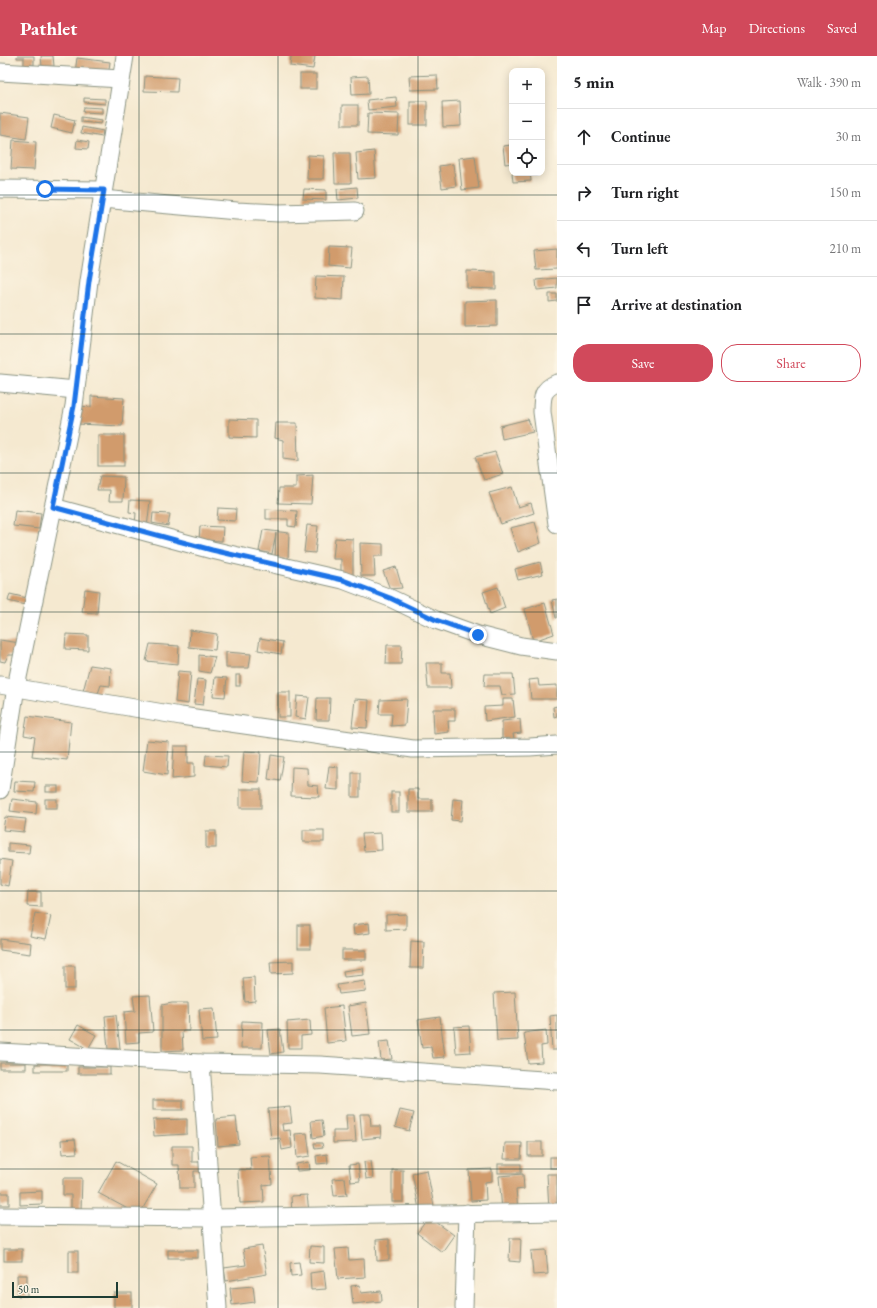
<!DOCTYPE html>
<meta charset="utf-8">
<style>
:root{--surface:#fff;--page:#f2f2f2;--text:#202124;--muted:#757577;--line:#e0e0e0;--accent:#d1495b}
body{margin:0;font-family:"EB Garamond",serif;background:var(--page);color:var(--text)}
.controls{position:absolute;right:12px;top:12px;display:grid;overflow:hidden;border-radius:8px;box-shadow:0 2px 10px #0003}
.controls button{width:36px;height:36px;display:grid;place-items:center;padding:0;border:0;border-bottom:1px solid var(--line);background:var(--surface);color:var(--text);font:20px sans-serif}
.scale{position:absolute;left:12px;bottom:10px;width:106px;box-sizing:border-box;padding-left:4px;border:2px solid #1f3d34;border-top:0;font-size:11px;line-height:14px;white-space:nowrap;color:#1f3d34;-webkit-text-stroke:3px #fcf5e5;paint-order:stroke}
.stop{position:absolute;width:12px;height:12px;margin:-9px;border:3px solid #1a73e8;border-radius:50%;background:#fff}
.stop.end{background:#1a73e8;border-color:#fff;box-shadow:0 1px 4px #0008}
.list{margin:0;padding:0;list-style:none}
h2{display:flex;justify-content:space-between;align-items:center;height:52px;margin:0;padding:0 16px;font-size:17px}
h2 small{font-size:13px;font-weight:400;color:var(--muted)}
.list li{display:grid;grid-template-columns:26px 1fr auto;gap:12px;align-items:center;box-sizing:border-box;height:56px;padding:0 16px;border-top:1px solid var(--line)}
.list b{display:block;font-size:15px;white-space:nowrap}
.list em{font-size:13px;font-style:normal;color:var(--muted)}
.actions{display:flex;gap:8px;padding:12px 16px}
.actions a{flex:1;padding:9px 0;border:1px solid var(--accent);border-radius:16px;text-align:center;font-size:14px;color:var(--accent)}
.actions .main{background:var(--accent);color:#fff}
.icon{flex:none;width:22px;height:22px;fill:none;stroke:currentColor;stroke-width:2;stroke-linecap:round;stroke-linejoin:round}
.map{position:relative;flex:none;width:557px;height:1252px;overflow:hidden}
header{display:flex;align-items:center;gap:24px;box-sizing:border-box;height:56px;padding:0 20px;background:var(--accent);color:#fff}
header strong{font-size:19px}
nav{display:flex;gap:22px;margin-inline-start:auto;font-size:14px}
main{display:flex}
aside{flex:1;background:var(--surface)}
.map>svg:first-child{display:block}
.building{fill:#d19b6c}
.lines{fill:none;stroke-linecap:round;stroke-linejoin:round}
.minor-casing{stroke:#8a9382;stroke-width:19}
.minor{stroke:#fff;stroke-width:17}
.route{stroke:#1a73e8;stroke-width:5}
.grid{fill:none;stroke:#1f3d34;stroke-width:1;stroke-opacity:0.55}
</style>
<header>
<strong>Pathlet</strong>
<nav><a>Map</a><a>Directions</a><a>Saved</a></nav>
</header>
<main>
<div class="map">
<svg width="557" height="1252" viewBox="0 0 557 1252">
<rect width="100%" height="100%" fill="#fcf5e5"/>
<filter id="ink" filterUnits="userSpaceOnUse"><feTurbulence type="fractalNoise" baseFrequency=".025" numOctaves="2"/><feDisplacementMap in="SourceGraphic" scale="8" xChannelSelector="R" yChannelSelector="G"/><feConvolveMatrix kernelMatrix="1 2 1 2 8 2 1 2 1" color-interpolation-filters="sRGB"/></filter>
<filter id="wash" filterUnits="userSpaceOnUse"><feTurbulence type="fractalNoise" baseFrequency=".012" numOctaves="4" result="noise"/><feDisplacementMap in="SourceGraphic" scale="16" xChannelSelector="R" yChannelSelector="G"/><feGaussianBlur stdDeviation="0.9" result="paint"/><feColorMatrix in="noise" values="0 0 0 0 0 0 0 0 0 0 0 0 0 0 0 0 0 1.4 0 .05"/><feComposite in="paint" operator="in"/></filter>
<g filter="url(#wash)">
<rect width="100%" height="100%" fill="#f5e9d0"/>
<g id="blocks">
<!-- building -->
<g class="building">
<polygon points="17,0 34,0 34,9 24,9 24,2 17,2"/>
<polygon points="41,0 53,0 54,10 42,11"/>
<polygon points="291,0 315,0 313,13 290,10"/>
<polygon points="77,2 110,6 108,21 75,17"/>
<rect x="300" y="18" width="16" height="15"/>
<polygon points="437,19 438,33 410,34 409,20"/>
<polygon points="145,20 178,22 177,36 144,35"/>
<polygon points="368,20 369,38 352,39 351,21"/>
<polygon points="396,41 397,51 368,54 367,44"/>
<polygon points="84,42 105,43 105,48 84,46"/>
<rect x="410" y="45" width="17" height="24"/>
<polygon points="460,45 461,70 443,71 442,46"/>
<rect x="342" y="49" width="16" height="20"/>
<polygon points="84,51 102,52 102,57 83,56"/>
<polygon points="0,57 29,61 26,83 0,79"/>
<polygon points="368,57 399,58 398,79 367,78"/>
<polygon points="54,59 75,64 72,77 51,72"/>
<polygon points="81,61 102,64 101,68 81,66"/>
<polygon points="82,71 103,75 102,81 81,77"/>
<polygon points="13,84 36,86 34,114 11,113"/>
<polygon points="77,84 89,86 88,93 76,92"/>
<polygon points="512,89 512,107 505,108 503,90"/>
<polygon points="374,95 376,122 358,123 356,97"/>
<polygon points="334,97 350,97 351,127 335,127"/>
<polygon points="308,99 324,100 323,123 307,123"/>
<polygon points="475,100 479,132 462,134 459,102"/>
<polygon points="453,108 456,130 442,132 439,110"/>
<polygon points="512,117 530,117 531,125 513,126"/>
<polygon points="357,131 358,142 338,144 337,133"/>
<polygon points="304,133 326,134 326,144 303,143"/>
<polygon points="329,191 352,192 350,212 328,210"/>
<polygon points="557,193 557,213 536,214 534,195"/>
<polygon points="467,215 496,216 496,233 467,232"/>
<polygon points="316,220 344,221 343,244 315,242"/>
<polygon points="557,222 557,232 537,234 536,224"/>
<polygon points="549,238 557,238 557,245 549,246"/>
<polygon points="497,244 497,270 465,271 465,245"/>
<polygon points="91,340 124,342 122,370 77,368 78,350 91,351"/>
<polygon points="229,363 256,364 256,382 229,381"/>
<polygon points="528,363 533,376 502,383 500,370"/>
<polygon points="276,367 297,367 298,405 283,403 283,384 275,382"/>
<rect x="98" y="379" width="26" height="31"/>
<polygon points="495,396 503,418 484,424 475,401"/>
<polygon points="313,419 311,448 278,447 279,432 296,432 296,420"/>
<polygon points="100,420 124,421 123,445 109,445 110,434 97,434"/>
<polygon points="512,431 518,451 531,447 534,457 501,468 489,437"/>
<polygon points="130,444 150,445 147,472 135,470 136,457 129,456"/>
<polygon points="218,452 236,453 235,465 217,464"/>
<polygon points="266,453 297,455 296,471 288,470 288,463 266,463"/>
<polygon points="15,454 41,457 39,473 13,470"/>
<polygon points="153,457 170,458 168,470 152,467"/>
<polygon points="535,466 541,487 518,496 510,472"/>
<polygon points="307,469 318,470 315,497 304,496"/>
<polygon points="200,470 223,471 222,485 199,484"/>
<polygon points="263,474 289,477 288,503 275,503 276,477 272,498 259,495"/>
<polygon points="335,482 353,483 353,520 341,520 341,503 333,503"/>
<polygon points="360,487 383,488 383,500 374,500 375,520 361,520"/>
<polygon points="540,506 543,518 518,524 515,513"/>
<polygon points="396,511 402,532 390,533 383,515"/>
<polygon points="498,531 505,552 490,558 483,536"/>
<polygon points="85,533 99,535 97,557 82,556"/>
<polygon points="10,538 27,542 25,549 8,545"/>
<polygon points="557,543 557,562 556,562 552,544"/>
<polygon points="545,547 554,578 533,585 525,553"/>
<polygon points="190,574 217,578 215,594 189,591"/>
<polygon points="66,578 88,579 88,594 65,593"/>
<polygon points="260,582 283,586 281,598 258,594"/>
<polygon points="0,584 20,587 20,599 8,599 5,606 0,605"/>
<polygon points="150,588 179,590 178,608 146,605"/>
<polygon points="387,589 402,589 401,608 386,608"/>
<polygon points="226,596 251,598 249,612 226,612"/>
<polygon points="199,599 215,601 210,617 199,615"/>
<polygon points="426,607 442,607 442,617 450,617 451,632 428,632"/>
<polygon points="90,609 111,612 110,630 101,629 96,643 82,639"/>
<polygon points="178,615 191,616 188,648 175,646"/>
<polygon points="485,618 513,618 515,638 502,639 500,630 484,630"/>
<rect x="236" y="619" width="4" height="11"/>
<polygon points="215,621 227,622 225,641 213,640"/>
<polygon points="197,623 206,624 203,649 194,648"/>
<polygon points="538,623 539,630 557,629 557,643 531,643 529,624"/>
<rect x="278" y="636" width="12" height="25"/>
<polygon points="297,640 309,641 306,663 295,661"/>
<polygon points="317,642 330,642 329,664 316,664"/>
<polygon points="355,643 369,644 367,672 352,671"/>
<polygon points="407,643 405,669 391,670 392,658 379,658 380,644"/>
<polygon points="503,643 513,643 515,661 485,665 484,651 503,650"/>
<polygon points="557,650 557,660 554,661 553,651"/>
<polygon points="433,653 455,653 455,665 448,665 449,676 434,678"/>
<polygon points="27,660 71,666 67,704 32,700 35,681 24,679"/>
<polygon points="520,663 521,677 513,678 515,688 502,690 502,665"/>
<polygon points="147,684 169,686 167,719 143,715"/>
<polygon points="174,690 188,690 188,707 194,707 194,721 172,723"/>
<polygon points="244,695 261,696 259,726 242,725"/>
<polygon points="206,699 228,700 227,711 205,709"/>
<polygon points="271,699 284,701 280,725 268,723"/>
<polygon points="329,710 338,711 338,734 326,733"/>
<polygon points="292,711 307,712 308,729 318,730 319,741 291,740"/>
<rect x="352" y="717" width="8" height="24"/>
<polygon points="15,725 35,726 34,736 14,735"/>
<rect x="46" y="730" width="12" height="6"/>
<rect x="240" y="733" width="21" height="19"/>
<polygon points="408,733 418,733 418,743 432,743 432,756 408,756"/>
<rect x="391" y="736" width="8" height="20"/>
<polygon points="12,743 37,746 36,758 10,755"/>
<rect x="45" y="743" width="12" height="9"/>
<polygon points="453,743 463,744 461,765 451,764"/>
<polygon points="5,761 26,763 24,776 3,774"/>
<rect x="303" y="774" width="21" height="12"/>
<rect x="206" y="775" width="10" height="17"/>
<polygon points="381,777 382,794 364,795 362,778"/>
<polygon points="8,787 30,789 29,797 8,796"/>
<polygon points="0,803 12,805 8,830 0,828"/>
<polygon points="28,836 41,836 41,851 27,850"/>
<polygon points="35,857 51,860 46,883 30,880"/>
<polygon points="406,858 406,873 386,874 386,859"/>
<polygon points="369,867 370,877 354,879 353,869"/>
<rect x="298" y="869" width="12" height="24"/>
<polygon points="0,883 31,887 30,898 0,894"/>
<polygon points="411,885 424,886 423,912 410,912"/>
<rect x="342" y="894" width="24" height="10"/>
<polygon points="293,905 293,917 271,918 270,906"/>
<rect x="65" y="910" width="10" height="23"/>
<polygon points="363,912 364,919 344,921 343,915"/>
<polygon points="254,921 255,945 245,946 243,922"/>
<polygon points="365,925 366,935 339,938 337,929"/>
<polygon points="515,936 518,984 497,985 494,937"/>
<polygon points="150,939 153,976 139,977 139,986 126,987 124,956 135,955 133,940"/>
<polygon points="172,947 188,947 189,975 182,975 183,994 162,995 162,949"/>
<polygon points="366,947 370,978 352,980 348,950"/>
<polygon points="342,950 346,985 327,987 324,952"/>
<polygon points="214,952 217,984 202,985 199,953"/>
<polygon points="116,959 120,992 108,993 105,960"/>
<polygon points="557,959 557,994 552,994 550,960"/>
<polygon points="440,961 445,1001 433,1002 431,991 422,992 418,964"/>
<polygon points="310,964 311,979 301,980 301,992 288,992 287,966"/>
<polygon points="242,965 263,966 262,992 241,992"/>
<polygon points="78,969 96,979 88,993 70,983"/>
<polygon points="469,970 471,996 456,997 454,971"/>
<polygon points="280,973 283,996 271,998 268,974"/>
<polygon points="546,974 547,989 541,990 542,1006 528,1007 524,977"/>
<polygon points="389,985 392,1003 381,1004 379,986"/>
<rect x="0" y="1007" width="26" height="6"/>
<rect x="35" y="1008" width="32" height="7"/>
<rect x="78" y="1011" width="32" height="7"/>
<rect x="153" y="1044" width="30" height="10"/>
<polygon points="290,1051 292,1067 282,1068 283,1075 290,1074 292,1092 282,1094 280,1082 271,1083 268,1053"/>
<polygon points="400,1054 414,1057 409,1075 395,1071"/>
<polygon points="360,1058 370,1058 371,1070 380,1070 381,1081 362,1083"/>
<polygon points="346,1059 354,1059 356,1086 333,1087 333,1075 347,1075"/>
<polygon points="236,1061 239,1088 218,1090 216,1063"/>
<polygon points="187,1063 187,1078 154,1080 153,1064"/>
<polygon points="322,1064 324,1080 313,1082 311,1065"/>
<polygon points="307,1077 310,1100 297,1102 295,1078"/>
<polygon points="75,1083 77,1097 62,1098 61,1084"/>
<rect x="528" y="1086" width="14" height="14"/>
<polygon points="314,1087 322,1087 323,1092 315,1093"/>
<polygon points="505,1087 522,1087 521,1103 504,1103"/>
<polygon points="172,1090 192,1090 192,1106 202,1106 202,1115 194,1115 194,1132 180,1132 179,1109 172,1109"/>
<polygon points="327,1098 328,1107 317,1108 316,1100"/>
<polygon points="270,1100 272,1128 263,1129 264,1146 240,1147 238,1114 251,1114 250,1101"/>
<rect x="550" y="1101" width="7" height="11"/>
<polygon points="116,1105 157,1128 139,1159 98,1137"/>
<polygon points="371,1105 373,1122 366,1123 364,1106"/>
<polygon points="309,1106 310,1114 297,1115 296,1108"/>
<polygon points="358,1108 360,1125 351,1126 349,1109"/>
<rect x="498" y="1108" width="23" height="9"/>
<polygon points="492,1113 492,1125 485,1126 486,1144 471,1145 469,1114"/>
<rect x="392" y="1114" width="11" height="32"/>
<polygon points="427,1114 434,1150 419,1153 412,1117"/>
<polygon points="523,1118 524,1133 516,1134 518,1153 502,1154 499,1120"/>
<polygon points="547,1118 557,1118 557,1153 549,1153"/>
<polygon points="63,1122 82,1122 81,1154 71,1154 71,1139 63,1139"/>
<polygon points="345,1122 347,1139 334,1140 332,1123"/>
<polygon points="42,1135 42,1148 20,1149 20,1136"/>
<rect x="0" y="1137" width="9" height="12"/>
<polygon points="307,1139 309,1156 292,1158 291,1140"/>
<polygon points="429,1161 454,1179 442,1196 417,1177"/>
<polygon points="510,1182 521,1182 520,1206 509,1205"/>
<polygon points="389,1183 389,1204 377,1205 376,1184"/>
<polygon points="262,1190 267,1218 226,1225 224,1212 246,1209 243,1193"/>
<polygon points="310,1190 324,1191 324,1207 309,1206"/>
<polygon points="348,1192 349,1204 364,1203 365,1221 338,1223 335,1193"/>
<rect x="4" y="1193" width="18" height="12"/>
<rect x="168" y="1194" width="30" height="8"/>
<polygon points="546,1194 548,1218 533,1219 531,1195"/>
<rect x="69" y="1195" width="9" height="22"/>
<polygon points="299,1206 301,1219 291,1220 290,1207"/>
<polygon points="324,1215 326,1233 311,1234 310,1217"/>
<polygon points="17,1219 27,1219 27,1240 18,1240"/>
<polygon points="360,1229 361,1237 381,1235 382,1245 353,1248 351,1230"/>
<polygon points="253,1230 255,1246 232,1249 230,1232"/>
<rect x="114" y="1237" width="18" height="15"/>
</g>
</g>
</g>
<g filter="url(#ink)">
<use href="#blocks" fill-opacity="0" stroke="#8a9382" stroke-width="1"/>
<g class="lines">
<defs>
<g id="minor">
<polyline points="0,16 121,23"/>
<polyline points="0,133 103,134"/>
<polyline points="102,143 237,155 279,157 355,155"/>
<polyline points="0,327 76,334"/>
<path d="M 557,327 C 542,333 542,341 542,356 L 557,468"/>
<polyline points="53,451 212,494 343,524 390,542 436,564 478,579 521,590 557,595"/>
<polyline points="0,629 181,660 413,693 530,691 557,689"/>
<polyline points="0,734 16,631 74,350 89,225 125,0"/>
<polyline points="0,996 201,1007 320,1009 557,1025"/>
<polyline points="201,1007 218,1252"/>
<polyline points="0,1160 212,1162 557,1156"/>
<polyline points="464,1252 467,1157"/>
</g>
</defs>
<!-- minor casing -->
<use href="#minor" class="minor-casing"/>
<!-- minor -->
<use href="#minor" class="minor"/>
</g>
</g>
<g class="lines" filter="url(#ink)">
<!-- route -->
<polyline class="route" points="45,133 104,134 89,225 74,350 53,451 212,494 343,524 390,542 436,564 478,579"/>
</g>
<!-- grid -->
<path class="grid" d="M 139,0 L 139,1252M 278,0 L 278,1252M 418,0 L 418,1252M 0,139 L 557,139M 0,278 L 557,278M 0,417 L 557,417M 0,556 L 557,556M 0,696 L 557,696M 0,835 L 557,835M 0,974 L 557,974M 0,1113 L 557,1113"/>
</svg>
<div class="controls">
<button>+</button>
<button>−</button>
<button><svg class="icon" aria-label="locate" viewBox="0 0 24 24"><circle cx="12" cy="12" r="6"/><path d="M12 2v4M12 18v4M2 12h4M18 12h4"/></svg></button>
</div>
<div class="scale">50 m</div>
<div class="stop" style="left:45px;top:133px"></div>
<div class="stop end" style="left:478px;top:579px"></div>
</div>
<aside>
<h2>5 min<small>Walk · 390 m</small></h2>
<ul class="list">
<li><svg class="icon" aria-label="ahead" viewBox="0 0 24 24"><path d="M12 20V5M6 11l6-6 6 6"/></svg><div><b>Continue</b></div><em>30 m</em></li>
<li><svg class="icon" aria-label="right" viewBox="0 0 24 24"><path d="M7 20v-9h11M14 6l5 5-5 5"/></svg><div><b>Turn right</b></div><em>150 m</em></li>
<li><svg class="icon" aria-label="left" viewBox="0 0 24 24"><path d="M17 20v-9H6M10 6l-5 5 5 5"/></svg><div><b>Turn left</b></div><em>210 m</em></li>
<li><svg class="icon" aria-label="arrive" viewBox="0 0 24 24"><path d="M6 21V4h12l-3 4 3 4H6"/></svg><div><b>Arrive at destination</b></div></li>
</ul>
<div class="actions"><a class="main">Save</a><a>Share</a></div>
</aside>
</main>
